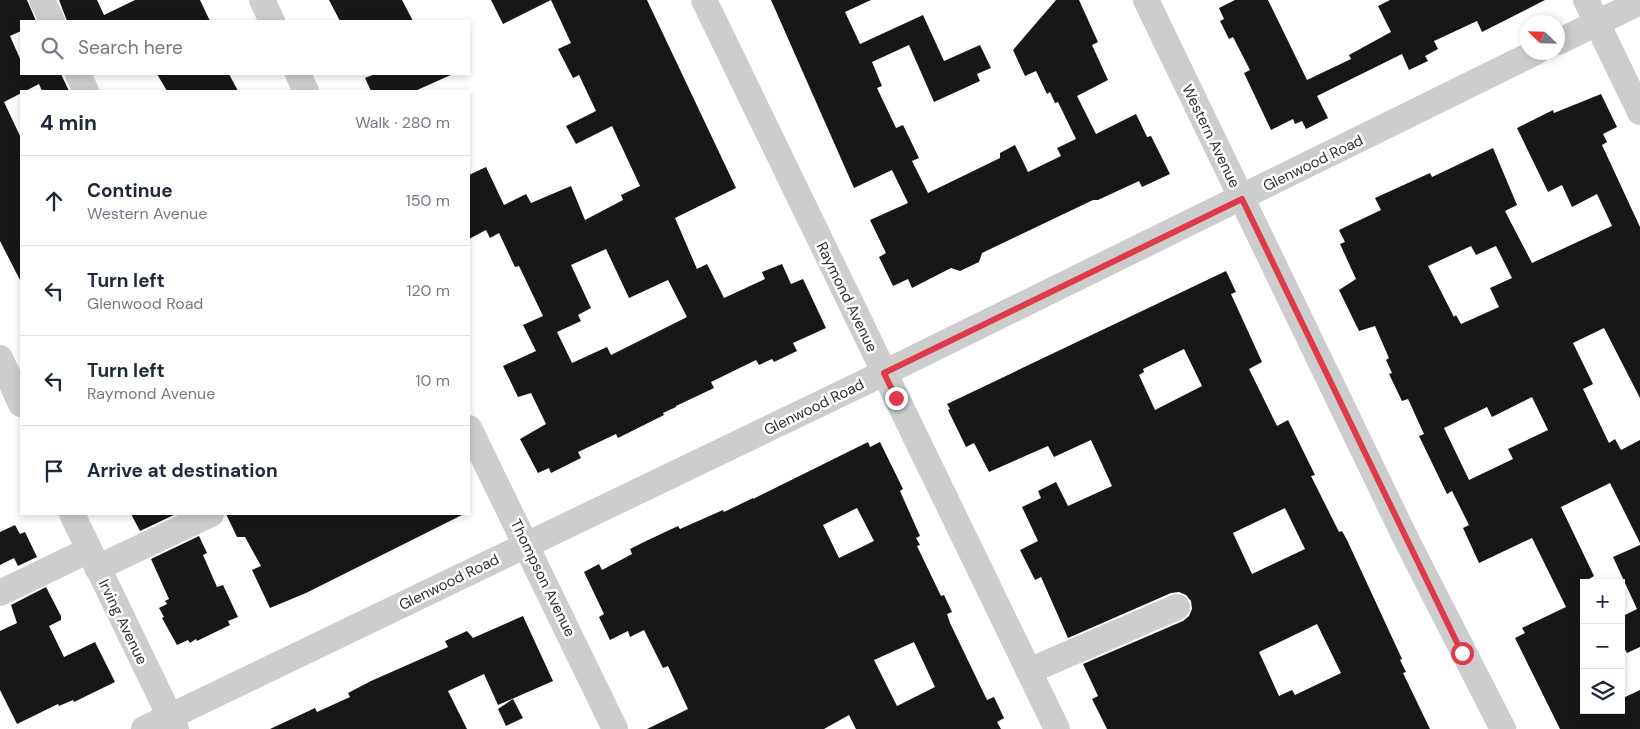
<!DOCTYPE html>
<meta charset="utf-8">
<style>
:root{--surface:#fff;--page:#f6f6f7;--text:#1f2937;--muted:#747a83;--line:#e0e1e3}
body{margin:0;font-family:"DM Sans",sans-serif;background:var(--page);color:var(--text)}
.controls{position:absolute;right:15px;bottom:15px;display:grid;overflow:hidden;border-radius:0px;box-shadow:0 2px 8px #0003}
.controls button{width:45px;height:45px;display:grid;place-items:center;padding:0;border:0;border-bottom:1px solid var(--line);background:var(--surface);color:var(--text);font:25px sans-serif}
.compass{position:absolute;left:1520px;top:15px;width:45px;height:45px;border-radius:50%;background:var(--surface);box-shadow:0 2px 8px #0003;rotate:293deg}
.stop{position:absolute;width:15px;height:15px;margin:-11px;border:4px solid #df3a49;border-radius:50%;background:#fff}
.stop.end{background:#df3a49;border-color:#fff;box-shadow:0 1px 5px #0008}
.list{margin:0;padding:0;list-style:none}
h2{display:flex;justify-content:space-between;align-items:center;height:65px;margin:0;padding:0 20px;font-size:21px}
h2 small{font-size:16px;font-weight:400;color:var(--muted)}
.list li{display:grid;grid-template-columns:32px 1fr auto;gap:15px;align-items:center;box-sizing:border-box;height:90px;padding:0 20px;border-top:1px solid var(--line)}
.list b{display:block;font-size:19px;white-space:nowrap}
.list p{margin:0;font-size:16px;white-space:nowrap;color:var(--muted)}
.list em{font-size:16px;font-style:normal;color:var(--muted)}
.icon{flex:none;width:28px;height:28px;fill:none;stroke:currentColor;stroke-width:2;stroke-linecap:round;stroke-linejoin:round}
.map{position:relative;flex:none;width:1640px;height:729px;overflow:hidden}
.search{position:absolute;background:var(--surface);box-shadow:0 2px 8px #0003;left:20px;top:20px;width:450px;height:55px;display:flex;align-items:center;gap:12px;box-sizing:border-box;padding:0 18px;border-radius:0px;color:var(--muted);font-size:19px}
.panel{position:absolute;background:var(--surface);box-shadow:0 2px 8px #0003;left:20px;top:90px;width:450px;height:425px;border-radius:0px}
.map>svg:first-child{display:block}
.building{fill:#171717;fill-rule:evenodd}
.lines{fill:none;stroke-linecap:round;stroke-linejoin:round}
.minor{stroke:#cdcdcd;stroke-width:26}
.route{stroke:#df3a49;stroke-width:6}
.labels{text-anchor:middle;dominant-baseline:central;stroke-width:5;stroke-linejoin:round;paint-order:stroke}
.street-label{font-size:15px;fill:#303030;stroke:#fff}
</style>
<div class="map">
<svg width="1640" height="729" viewBox="0 0 1640 729">
<rect width="100%" height="100%" fill="#fff"/>
<!-- building -->
<g class="building">
<polygon points="0,0 27,0 36,21 21,21 21,31 10,36 21,61 21,74 61,74 69,91 42,91 39,84 4,102 21,138 21,282 0,241"/>
<polygon points="59,0 97,0 104,15 135,0 200,0 210,21 67,21"/>
<polygon points="329,0 402,0 413,21 340,21"/>
<path d="M 491,0 L 647,0 L 736,188 L 675,218 L 697,269 L 707,264 L 724,298 L 765,279 L 762,272 L 782,264 L 791,284 L 803,279 L 826,328 L 793,343 L 797,351 L 774,362 L 772,359 L 759,365 L 756,360 L 711,382 L 714,388 L 676,406 L 676,407 L 663,413 L 664,415 L 618,438 L 616,434 L 578,452 L 581,458 L 551,473 L 549,468 L 538,473 L 520,439 L 546,424 L 531,393 L 518,397 L 503,366 L 536,351 L 523,325 L 543,316 L 519,266 L 515,267 L 499,233 L 490,238 L 486,230 L 469,239 L 469,175 L 486,167 L 504,205 L 526,194 L 531,203 L 571,186 L 585,220 L 623,200 L 621,195 L 640,186 L 612,126 L 576,144 L 566,126 L 596,111 L 579,75 L 573,78 L 558,49 L 571,43 L 551,0 L 503,24 ZM 606,249 L 629,298 L 668,280 L 687,317 L 611,355 L 607,347 L 572,363 L 557,332 L 581,321 L 578,315 L 591,308 L 571,265 Z"/>
<polygon points="771,0 871,0 845,12 860,44 923,15 944,61 980,45 991,68 977,74 980,81 934,102 909,45 872,62 882,86 877,88 896,128 903,125 919,158 912,161 928,193 1000,158 1000,153 1015,145 1028,172 1061,156 1057,148 1076,139 1058,102 1055,103 1050,92 1047,94 1036,71 1025,76 1013,50 1056,0 1079,0 1098,42 1092,45 1108,80 1077,96 1096,134 1136,114 1147,137 1151,136 1170,174 1142,187 1139,181 1098,200 1093,200 982,253 979,262 960,271 951,268 912,288 908,279 893,286 879,257 886,253 870,220 908,203 892,170 854,188"/>
<polygon points="1235,0 1268,0 1307,80 1351,59 1349,55 1391,32 1378,6 1390,0 1545,0 1482,32 1477,21 1434,41 1438,49 1425,56 1428,61 1409,70 1402,54 1317,96 1328,118 1306,129 1302,121 1295,124 1293,119 1271,130 1244,73 1250,70 1233,37 1229,39 1220,21 1224,19 1219,8"/>
<polygon points="157,74 229,74 238,91 167,91"/>
<polygon points="375,74 453,74 415,91 371,91 365,78"/>
<path d="M 1601,94 L 1617,127 L 1603,134 L 1607,142 L 1602,145 L 1640,227 L 1640,398 L 1604,328 L 1573,343 L 1593,384 L 1583,389 L 1609,443 L 1615,439 L 1621,450 L 1640,440 L 1640,543 L 1610,483 L 1561,507 L 1594,576 L 1584,582 L 1584,710 L 1621,710 L 1621,699 L 1640,690 L 1640,729 L 1560,729 L 1515,638 L 1525,633 L 1522,628 L 1566,607 L 1532,538 L 1479,563 L 1463,528 L 1469,525 L 1452,491 L 1447,494 L 1419,436 L 1424,434 L 1408,399 L 1402,401 L 1389,374 L 1392,373 L 1386,360 L 1389,358 L 1375,326 L 1359,331 L 1339,290 L 1356,279 L 1340,244 L 1345,242 L 1339,230 L 1381,210 L 1375,198 L 1430,173 L 1432,177 L 1493,148 L 1517,205 L 1505,211 L 1532,263 L 1612,226 L 1597,194 L 1572,207 L 1562,185 L 1548,192 L 1517,128 L 1553,110 L 1554,113 ZM 1471,246 L 1476,255 L 1496,246 L 1512,278 L 1490,288 L 1499,307 L 1461,324 L 1456,315 L 1454,317 L 1428,266 ZM 1532,397 L 1548,430 L 1508,449 L 1513,459 L 1469,480 L 1444,428 L 1487,407 L 1492,417 Z"/>
<path d="M 1226,271 L 1236,292 L 1231,294 L 1262,362 L 1249,369 L 1277,426 L 1288,420 L 1315,475 L 1311,476 L 1339,532 L 1342,531 L 1347,540 L 1402,659 L 1400,660 L 1406,672 L 1403,673 L 1430,729 L 1107,729 L 1092,699 L 1098,696 L 1083,664 L 1183,621 L 1189,616 L 1192,609 L 1191,601 L 1186,595 L 1179,592 L 1171,593 L 1068,638 L 1041,577 L 1035,580 L 1020,550 L 1038,541 L 1022,507 L 1041,498 L 1038,491 L 1056,482 L 1068,506 L 1112,486 L 1091,440 L 1054,457 L 1048,446 L 989,472 L 974,443 L 966,447 L 948,410 L 950,409 L 947,404 ZM 1184,349 L 1202,386 L 1155,410 L 1139,375 L 1144,372 L 1143,369 ZM 1285,508 L 1305,549 L 1252,574 L 1233,533 ZM 1317,624 L 1341,673 L 1295,695 L 1292,690 L 1279,696 L 1259,652 Z"/>
<path d="M 868,442 L 870,447 L 880,442 L 903,489 L 900,491 L 920,536 L 916,538 L 920,545 L 917,546 L 941,596 L 944,595 L 952,612 L 947,614 L 950,623 L 987,700 L 994,697 L 1004,718 L 997,722 L 1001,729 L 856,729 L 849,715 L 824,729 L 647,729 L 688,709 L 668,666 L 663,668 L 644,630 L 630,637 L 628,631 L 610,640 L 599,617 L 604,614 L 584,572 L 599,564 L 602,570 L 632,554 L 630,549 L 646,541 L 678,526 L 680,529 L 723,510 L 724,512 L 753,498 L 753,499 ZM 857,508 L 874,541 L 839,558 L 823,525 ZM 914,642 L 935,687 L 897,706 L 874,660 Z"/>
<polygon points="131,514 176,514 140,531"/>
<polygon points="226,514 464,514 306,593 270,608 252,570 261,566 245,537 237,537"/>
<polygon points="15,525 20,534 25,532 37,557 18,566 14,558 0,565 0,532"/>
<polygon points="199,536 207,553 203,555 217,587 223,585 238,617 228,621 230,625 197,641 196,639 190,643 188,640 177,645 162,618 164,617 159,608 167,604 165,601 169,599 151,559"/>
<polygon points="1640,545 1640,647 1627,653 1621,642 1621,617 1637,609 1613,557"/>
<polygon points="46,587 61,616 61,620 49,626 64,657 95,642 115,682 74,702 73,700 59,706 58,704 17,724 0,690 0,631 17,623 11,605"/>
<polygon points="523,616 553,681 498,705 484,674 448,691 467,729 270,729 315,708 317,712 350,697 348,693 371,681 448,647 445,641 467,631 473,638"/>
<polygon points="513,699 523,718 506,726 498,709"/>
</g>
<g class="lines">
<!-- minor -->
<g class="minor">
<polyline points="42,0 52,21"/>
<polyline points="262,0 272,21"/>
<polyline points="704,0 1057,729"/>
<polyline points="1146,0 1408,543 1503,729"/>
<polyline points="1586,0 1640,112"/>
<polyline points="1558,42 1640,2"/>
<polyline points="78,74 86,91"/>
<polyline points="298,74 306,91"/>
<polyline points="0,358 21,404"/>
<polyline points="469,428 615,729"/>
<polyline points="72,514 176,729"/>
<polyline points="97,568 211,514"/>
<polyline points="0,593 89,550"/>
<polyline points="1029,671 1177,607"/>
<polyline points="144,729 884,373 1536,52"/>
</g>
</g>
<g class="lines">
<!-- route -->
<polyline class="route" points="896,398 884,373 1242,199 1462,653"/>
</g>
<g class="labels">
<!-- street labels -->
<g class="street-label">
<text transform="translate(1211 136) rotate(64)">Western Avenue</text>
<text transform="translate(1313 163) rotate(-26)">Glenwood Road</text>
<text transform="translate(847 297) rotate(64)">Raymond Avenue</text>
<text transform="translate(814 407) rotate(-26)">Glenwood Road</text>
<text transform="translate(543 578) rotate(64)">Thompson Avenue</text>
<text transform="translate(449 582) rotate(-26)">Glenwood Road</text>
<text transform="translate(123 622) rotate(64)">Irving Avenue</text>
</g>
</g>
</svg>
<div class="controls">
<button>+</button>
<button>−</button>
<button><svg class="icon" aria-label="layers" viewBox="0 0 24 24"><path d="M12 4l9 5-9 5-9-5zM3 14l9 5 9-5"/></svg></button>
</div>
<svg class="compass" viewBox="-18 -18 36 36"><path d="M0-13l5 13h-10z" fill="#e53935"/><path d="M0 13l5-13h-10z" fill="#747a83"/></svg>
<div class="stop" style="left:1462px;top:653px"></div>
<div class="stop end" style="left:896px;top:398px"></div>
<div class="search"><svg class="icon" aria-label="search" viewBox="0 0 24 24"><circle cx="10" cy="10" r="6"/><path d="M15 15l6 6"/></svg>Search here</div>
<section class="panel">
<h2>4 min<small>Walk · 280 m</small></h2>
<ul class="list">
<li><svg class="icon" aria-label="ahead" viewBox="0 0 24 24"><path d="M12 20V5M6 11l6-6 6 6"/></svg><div><b>Continue</b><p>Western Avenue</p></div><em>150 m</em></li>
<li><svg class="icon" aria-label="left" viewBox="0 0 24 24"><path d="M17 20v-9H6M10 6l-5 5 5 5"/></svg><div><b>Turn left</b><p>Glenwood Road</p></div><em>120 m</em></li>
<li><svg class="icon" aria-label="left" viewBox="0 0 24 24"><path d="M17 20v-9H6M10 6l-5 5 5 5"/></svg><div><b>Turn left</b><p>Raymond Avenue</p></div><em>10 m</em></li>
<li><svg class="icon" aria-label="arrive" viewBox="0 0 24 24"><path d="M6 21V4h12l-3 4 3 4H6"/></svg><div><b>Arrive at destination</b></div></li>
</ul>
</section>
</div>
